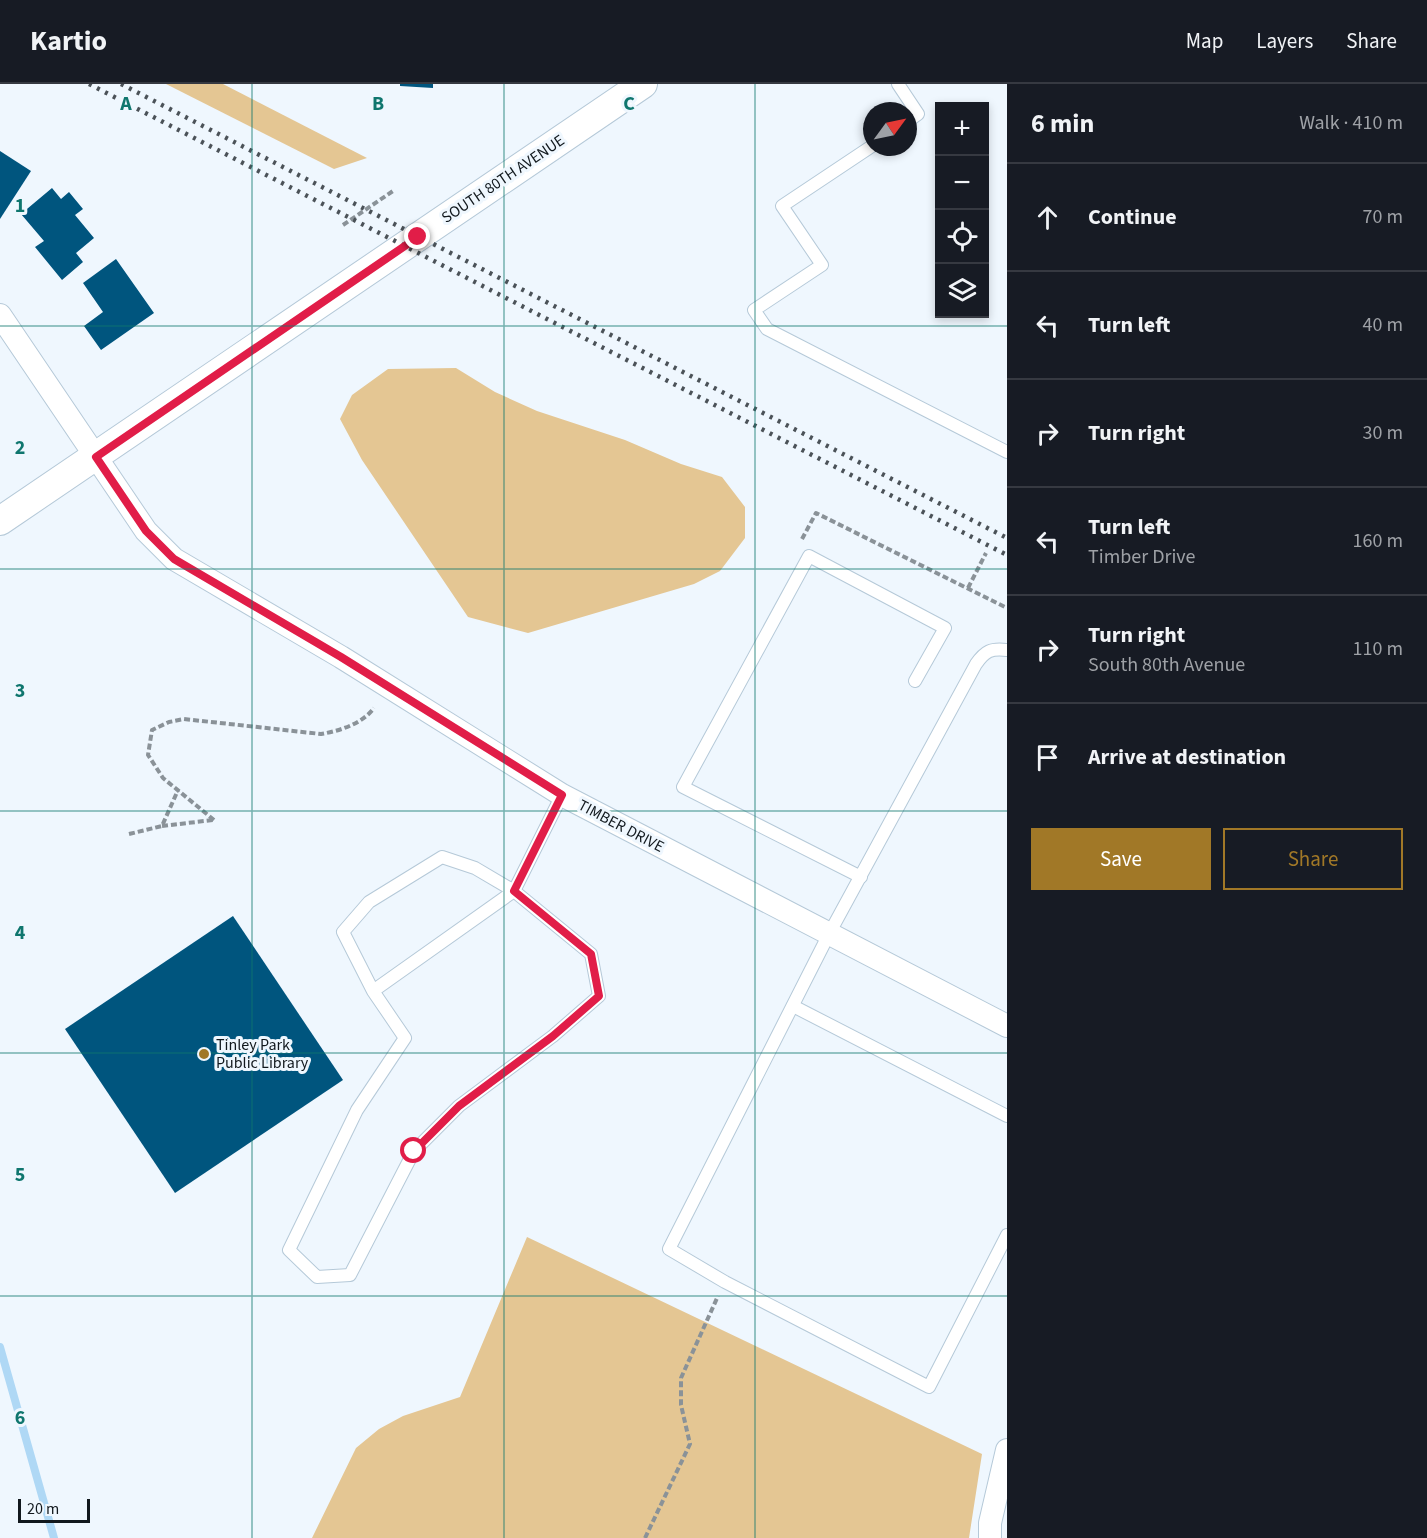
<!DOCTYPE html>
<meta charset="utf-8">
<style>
:root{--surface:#171b24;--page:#20242c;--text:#f1f3f6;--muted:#9ea1a6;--line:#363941;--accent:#a17827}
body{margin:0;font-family:"Source Sans 3",sans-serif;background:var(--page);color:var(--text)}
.controls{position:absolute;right:18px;top:18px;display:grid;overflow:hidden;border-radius:0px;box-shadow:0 3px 9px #0003}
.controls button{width:54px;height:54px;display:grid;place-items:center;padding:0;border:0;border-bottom:2px solid var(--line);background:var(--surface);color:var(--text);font:30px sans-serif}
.compass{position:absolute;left:863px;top:18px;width:54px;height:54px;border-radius:50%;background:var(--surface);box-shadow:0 3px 9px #0003;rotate:57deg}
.scale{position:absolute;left:18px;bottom:15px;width:72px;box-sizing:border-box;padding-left:6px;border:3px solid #11181d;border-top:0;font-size:16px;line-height:21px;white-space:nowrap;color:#11181d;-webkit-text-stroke:4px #eff7fe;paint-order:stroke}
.stop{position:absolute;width:18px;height:18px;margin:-14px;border:4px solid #e11d48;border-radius:50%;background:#fff}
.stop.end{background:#e11d48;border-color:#fff;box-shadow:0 2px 6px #0008}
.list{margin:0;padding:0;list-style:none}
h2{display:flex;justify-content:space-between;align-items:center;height:78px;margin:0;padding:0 24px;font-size:26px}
h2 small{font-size:20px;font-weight:400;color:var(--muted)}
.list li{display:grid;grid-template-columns:39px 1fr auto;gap:18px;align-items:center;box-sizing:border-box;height:108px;padding:0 24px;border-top:2px solid var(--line)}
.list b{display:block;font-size:22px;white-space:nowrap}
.list p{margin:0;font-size:20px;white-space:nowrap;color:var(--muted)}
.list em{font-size:20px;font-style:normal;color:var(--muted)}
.actions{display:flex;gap:12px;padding:18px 24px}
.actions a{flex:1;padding:14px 0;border:2px solid var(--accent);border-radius:0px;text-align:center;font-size:21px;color:var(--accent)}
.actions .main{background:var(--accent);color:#fff}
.icon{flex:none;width:33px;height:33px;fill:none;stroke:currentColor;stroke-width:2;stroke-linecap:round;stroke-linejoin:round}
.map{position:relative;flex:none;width:1007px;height:1454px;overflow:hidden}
header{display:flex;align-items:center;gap:36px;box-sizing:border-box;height:84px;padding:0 30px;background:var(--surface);border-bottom:2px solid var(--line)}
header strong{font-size:28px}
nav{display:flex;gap:33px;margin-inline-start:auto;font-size:21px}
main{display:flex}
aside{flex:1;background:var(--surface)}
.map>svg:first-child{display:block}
.green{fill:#e4c693}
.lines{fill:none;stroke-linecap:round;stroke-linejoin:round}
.stream{stroke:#afd8f5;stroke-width:8}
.building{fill:#00557e}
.service-casing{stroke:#b5c9d8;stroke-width:14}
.minor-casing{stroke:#b5c9d8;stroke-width:24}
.tertiary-casing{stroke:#b5c9d8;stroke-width:30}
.path{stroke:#8a9298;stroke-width:4;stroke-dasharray:6 3;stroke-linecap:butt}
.service{stroke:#fff;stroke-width:12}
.minor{stroke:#fff;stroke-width:22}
.tertiary{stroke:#fff;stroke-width:28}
.rail{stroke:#4b5258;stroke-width:4.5;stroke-dasharray:3 6;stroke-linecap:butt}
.route{stroke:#e11d48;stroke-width:8}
.grid{fill:none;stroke:#0f766e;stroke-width:1.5;stroke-opacity:0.55}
.poi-dot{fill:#a17827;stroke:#eff7fe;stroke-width:2}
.labels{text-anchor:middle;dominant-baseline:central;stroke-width:6;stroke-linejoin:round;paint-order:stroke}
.street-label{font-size:16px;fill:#11181d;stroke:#eff7fe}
.poi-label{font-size:16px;fill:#11181d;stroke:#eff7fe;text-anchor:start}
.grid-label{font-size:20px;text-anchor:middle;font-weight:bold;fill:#0f766e;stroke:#eff7fe;stroke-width:6;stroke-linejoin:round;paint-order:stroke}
</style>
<header>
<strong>Kartio</strong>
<nav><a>Map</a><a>Layers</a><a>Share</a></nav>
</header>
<main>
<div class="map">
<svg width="1007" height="1454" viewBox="0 0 1007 1454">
<rect width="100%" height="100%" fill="#eff7fe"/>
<!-- green -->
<g class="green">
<polygon points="166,0 223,0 367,74 334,85"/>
<polygon points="456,284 495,308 537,327 625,356 681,380 722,393 745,423 745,454 720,487 694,500 528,549 468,533 362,376 340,335 352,311 388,285"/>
<polygon points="527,1153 982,1370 969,1454 312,1454 356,1364 379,1345 403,1332 460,1313"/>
</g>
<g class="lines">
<!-- stream -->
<polyline class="stream" points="0,1263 54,1454"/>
</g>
<!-- building -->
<g class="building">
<polygon points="400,0 433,0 433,4 400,2"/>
<polygon points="0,67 31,87 0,135"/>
<polygon points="52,104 61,115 69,108 83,125 75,131 94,154 76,169 83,178 62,196 35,163 44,157 21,130"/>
<polygon points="116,175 154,229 101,266 84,242 103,228 83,199"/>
<polygon points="233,832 343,996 175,1109 65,945"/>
</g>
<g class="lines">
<defs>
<g id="service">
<polyline points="898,0 918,30 908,37"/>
<polyline points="872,62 782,122 822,181 754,226 767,245 1007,368"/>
<path d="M 1007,566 C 991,564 985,567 976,580 L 829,850 L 669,1165 L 725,1198 L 929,1303 L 1007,1151"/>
<polyline points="861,793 683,703 809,472 945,544 915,597"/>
<polyline points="373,907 343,848 369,818 442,773 475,784 514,807 591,870 599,912 553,952 459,1022 414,1067 350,1191 317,1193 289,1166 357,1026 405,954 373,907 514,807 562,711"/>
<polyline points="793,922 1007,1032"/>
</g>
<g id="minor">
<polyline points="0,231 146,447 174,475 341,573 562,711 1007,942"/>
<polyline points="990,1454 990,1439 1007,1366"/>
</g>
<polyline id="tertiary" points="0,437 643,0"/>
</defs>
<!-- service casing -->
<use href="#service" class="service-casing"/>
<!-- minor casing -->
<use href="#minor" class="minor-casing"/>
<!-- tertiary casing -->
<use href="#tertiary" class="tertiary-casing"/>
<!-- path -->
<g class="path">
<polyline points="343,141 393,107"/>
<polyline points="802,455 816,429 1007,524"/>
<polyline points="968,504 986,469"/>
<path d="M 214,736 L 163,694 L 148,671 L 152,646 L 169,638 L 184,635 L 321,650 C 339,647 362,640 374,624"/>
<polyline points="162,742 213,736"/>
<polyline points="129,750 162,742 178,706"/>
<polyline points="645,1454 690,1360 681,1321 681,1294 718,1212"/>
</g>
<!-- service -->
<use href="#service" class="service"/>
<!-- minor -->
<use href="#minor" class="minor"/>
<!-- tertiary -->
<use href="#tertiary" class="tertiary"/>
<!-- rail -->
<g class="rail">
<polyline points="89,0 1007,471"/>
<polyline points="121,0 1007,454"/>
</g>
</g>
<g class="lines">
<!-- route -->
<polyline class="route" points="414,1067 459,1022 553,952 599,912 591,870 514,807 562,711 341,573 174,475 146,447 96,373 418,153"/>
</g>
<!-- grid -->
<path class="grid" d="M 252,0 L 252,1454M 504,0 L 504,1454M 755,0 L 755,1454M 0,242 L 1007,242M 0,485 L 1007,485M 0,727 L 1007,727M 0,969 L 1007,969M 0,1212 L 1007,1212"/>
<!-- markers -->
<circle class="poi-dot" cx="204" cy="970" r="6"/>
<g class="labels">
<!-- street labels -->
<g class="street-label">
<text transform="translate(503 95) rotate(-34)">SOUTH 80TH AVENUE</text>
<text transform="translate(621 742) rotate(28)">TIMBER DRIVE</text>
</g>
<!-- poi labels -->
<g class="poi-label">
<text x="216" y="961">Tinley Park<tspan x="216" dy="18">Public Library</tspan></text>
</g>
</g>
<g class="grid-label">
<text x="126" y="26">A</text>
<text x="378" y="26">B</text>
<text x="629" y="26">C</text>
<text x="20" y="128">1</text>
<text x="20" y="370">2</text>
<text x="20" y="613">3</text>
<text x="20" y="855">4</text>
<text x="20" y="1097">5</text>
<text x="20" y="1340">6</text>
</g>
</svg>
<div class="controls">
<button>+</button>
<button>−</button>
<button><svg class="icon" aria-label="locate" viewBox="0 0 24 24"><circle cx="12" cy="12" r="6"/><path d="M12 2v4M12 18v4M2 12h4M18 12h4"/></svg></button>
<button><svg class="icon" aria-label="layers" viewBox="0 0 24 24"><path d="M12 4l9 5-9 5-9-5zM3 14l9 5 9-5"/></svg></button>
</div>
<svg class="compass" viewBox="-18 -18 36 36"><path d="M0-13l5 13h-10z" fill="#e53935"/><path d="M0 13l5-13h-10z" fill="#9ea1a6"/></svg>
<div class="scale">20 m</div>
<div class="stop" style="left:414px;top:1067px"></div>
<div class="stop end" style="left:418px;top:153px"></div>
</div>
<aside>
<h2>6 min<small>Walk · 410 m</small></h2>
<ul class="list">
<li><svg class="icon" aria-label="ahead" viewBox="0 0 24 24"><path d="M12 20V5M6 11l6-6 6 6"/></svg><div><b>Continue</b></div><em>70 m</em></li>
<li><svg class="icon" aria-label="left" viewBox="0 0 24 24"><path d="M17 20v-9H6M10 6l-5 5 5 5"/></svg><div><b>Turn left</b></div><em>40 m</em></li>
<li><svg class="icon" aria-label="right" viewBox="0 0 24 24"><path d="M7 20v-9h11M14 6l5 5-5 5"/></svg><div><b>Turn right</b></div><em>30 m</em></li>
<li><svg class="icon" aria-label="left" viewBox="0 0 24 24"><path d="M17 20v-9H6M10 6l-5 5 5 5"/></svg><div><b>Turn left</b><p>Timber Drive</p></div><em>160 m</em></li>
<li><svg class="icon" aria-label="right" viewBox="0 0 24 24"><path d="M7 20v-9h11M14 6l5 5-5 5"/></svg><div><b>Turn right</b><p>South 80th Avenue</p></div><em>110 m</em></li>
<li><svg class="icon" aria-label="arrive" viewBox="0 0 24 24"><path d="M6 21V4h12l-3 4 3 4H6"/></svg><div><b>Arrive at destination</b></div></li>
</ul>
<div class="actions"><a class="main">Save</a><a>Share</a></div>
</aside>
</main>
